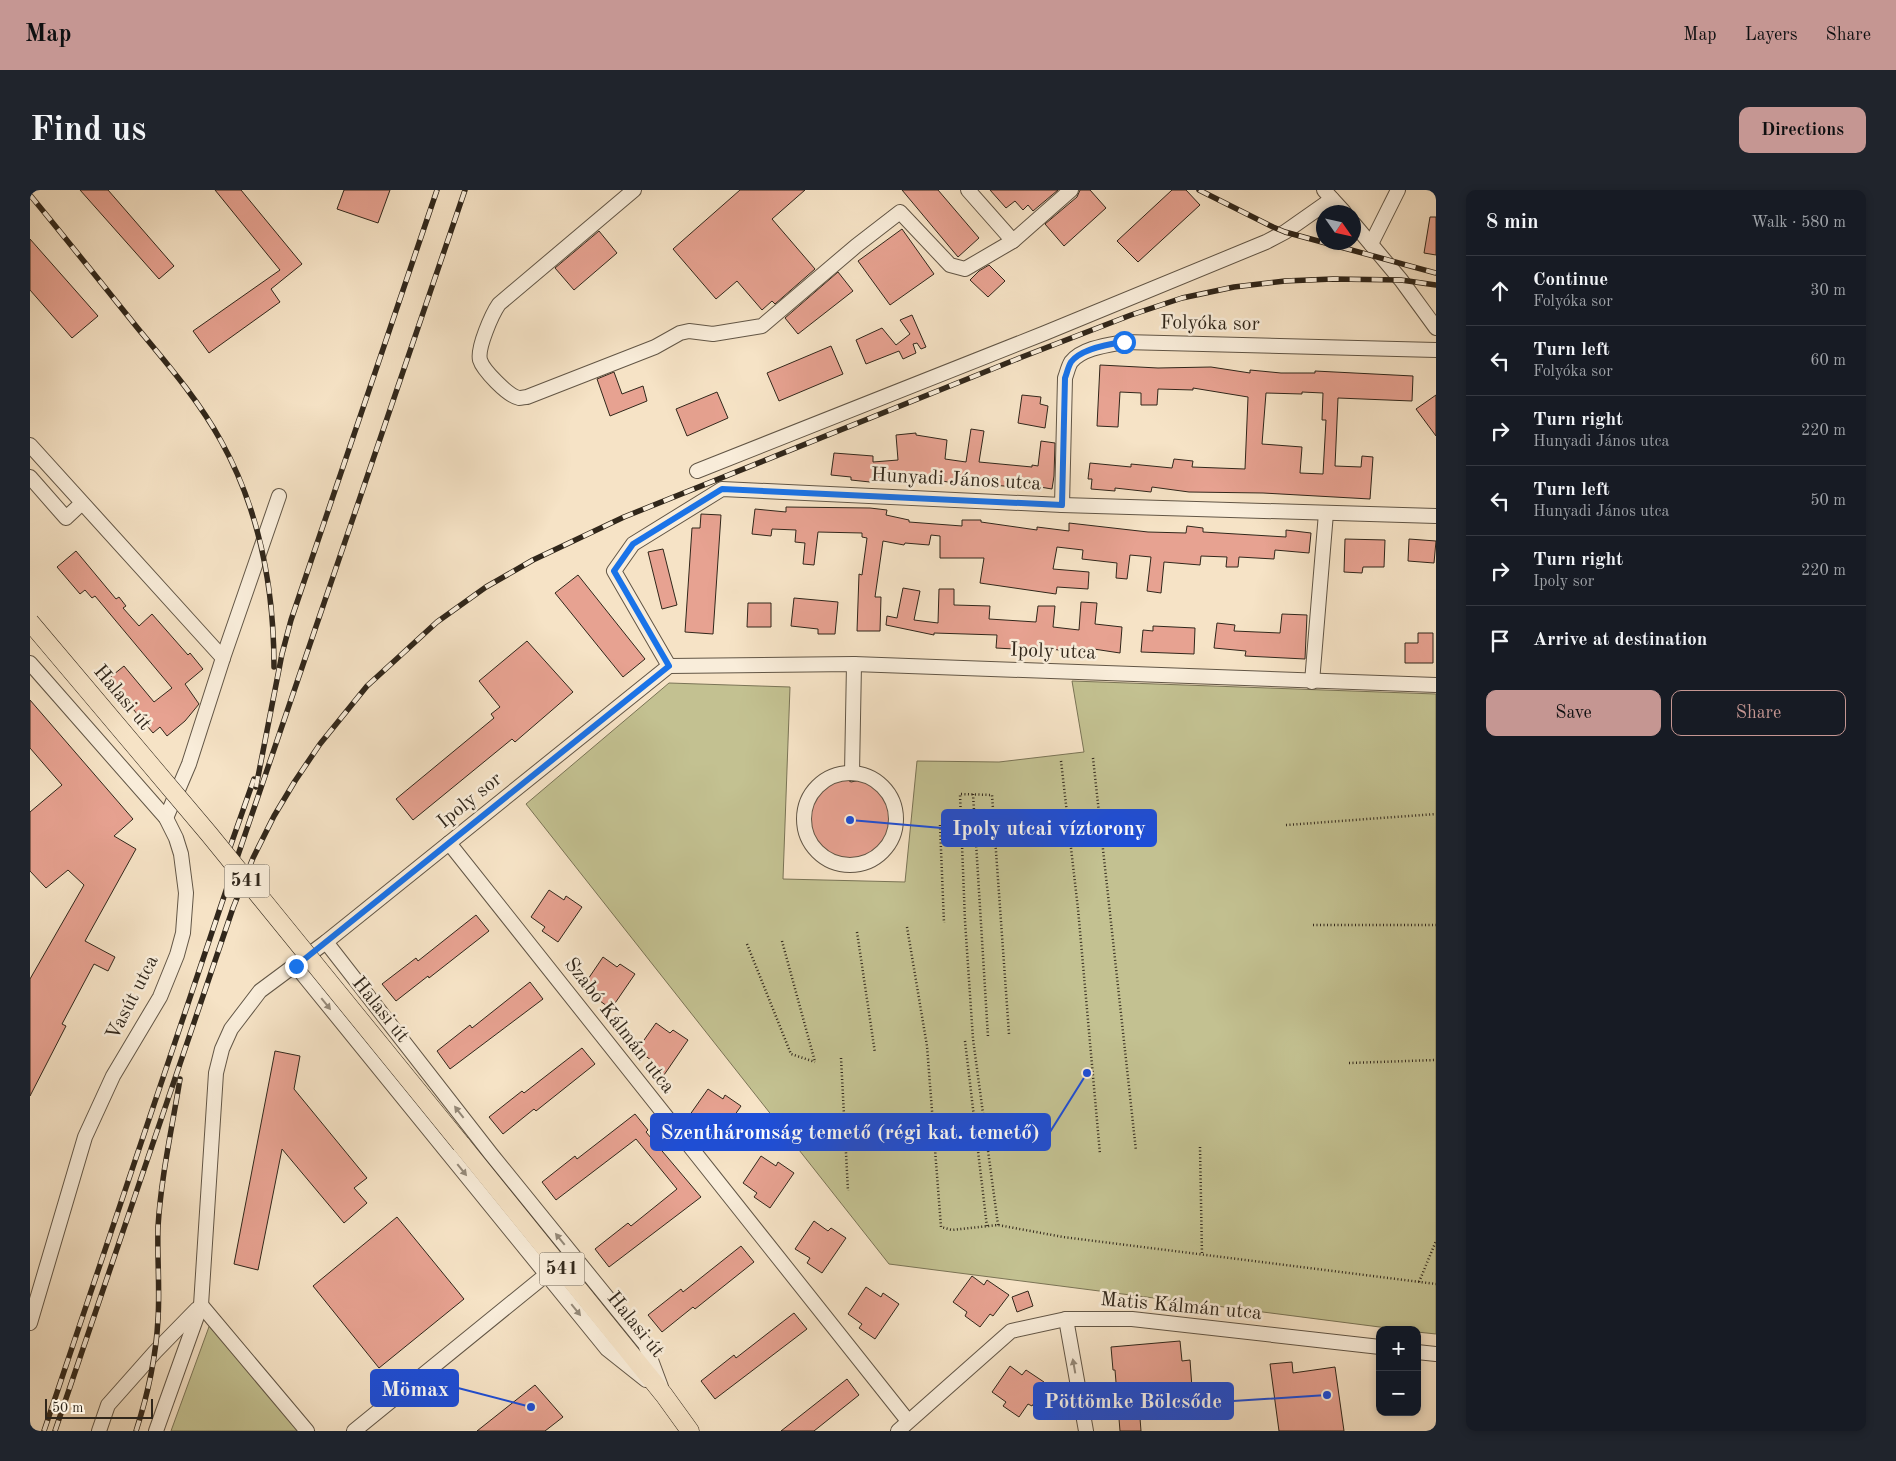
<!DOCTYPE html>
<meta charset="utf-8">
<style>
:root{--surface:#171b24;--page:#20242c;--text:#f1f3f6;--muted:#9ea1a6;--line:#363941;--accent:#c59692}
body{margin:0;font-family:"Old Standard TT",serif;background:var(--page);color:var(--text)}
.controls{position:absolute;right:15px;bottom:15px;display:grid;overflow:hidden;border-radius:10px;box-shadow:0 2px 8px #0003}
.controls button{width:45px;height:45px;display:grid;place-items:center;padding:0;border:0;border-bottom:1px solid var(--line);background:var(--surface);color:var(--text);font:25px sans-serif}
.compass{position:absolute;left:1286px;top:15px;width:45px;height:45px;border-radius:50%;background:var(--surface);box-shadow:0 2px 8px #0003;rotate:124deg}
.scale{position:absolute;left:15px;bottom:12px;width:108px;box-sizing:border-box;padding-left:5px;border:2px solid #31271b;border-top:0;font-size:14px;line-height:18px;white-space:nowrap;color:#31271b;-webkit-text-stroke:4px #f9edda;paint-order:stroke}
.stop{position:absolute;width:15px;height:15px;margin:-11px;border:4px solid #1a73e8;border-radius:50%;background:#fff}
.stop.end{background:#1a73e8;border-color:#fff;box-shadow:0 1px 5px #0008}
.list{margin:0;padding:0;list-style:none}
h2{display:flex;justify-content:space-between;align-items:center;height:65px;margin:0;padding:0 20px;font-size:21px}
h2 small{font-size:16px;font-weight:400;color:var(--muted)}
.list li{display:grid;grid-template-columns:32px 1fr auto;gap:15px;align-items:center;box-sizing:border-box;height:70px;padding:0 20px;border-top:1px solid var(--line)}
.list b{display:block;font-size:19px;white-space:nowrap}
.list p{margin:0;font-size:16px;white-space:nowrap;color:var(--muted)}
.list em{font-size:16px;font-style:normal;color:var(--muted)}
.actions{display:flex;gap:10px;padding:15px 20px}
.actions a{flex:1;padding:11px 0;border:1px solid var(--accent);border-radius:10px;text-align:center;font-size:18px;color:var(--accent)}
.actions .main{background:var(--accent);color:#111}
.icon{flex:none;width:28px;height:28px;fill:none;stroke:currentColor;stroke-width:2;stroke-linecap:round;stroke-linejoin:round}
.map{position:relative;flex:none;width:1406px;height:1241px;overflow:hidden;border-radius:10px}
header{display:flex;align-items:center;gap:30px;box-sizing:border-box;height:70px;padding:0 25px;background:var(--accent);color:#111}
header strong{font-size:24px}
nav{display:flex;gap:28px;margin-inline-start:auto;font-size:18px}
.intro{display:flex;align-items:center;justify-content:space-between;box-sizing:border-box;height:120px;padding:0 30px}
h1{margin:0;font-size:35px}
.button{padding:12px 22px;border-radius:10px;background:var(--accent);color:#111;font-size:18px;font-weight:700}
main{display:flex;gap:30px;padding:0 30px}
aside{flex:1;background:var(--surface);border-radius:10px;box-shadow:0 2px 8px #0003}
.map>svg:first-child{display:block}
.green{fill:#c3c191;stroke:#7a7456}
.building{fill:#e7a291;stroke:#31271b;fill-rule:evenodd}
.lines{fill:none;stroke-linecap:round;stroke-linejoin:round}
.minor-casing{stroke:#625646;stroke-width:16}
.major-casing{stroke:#31271b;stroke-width:19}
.path{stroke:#31271b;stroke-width:2.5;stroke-dasharray:1 2.5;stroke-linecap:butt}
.minor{stroke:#f9edda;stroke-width:14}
.major{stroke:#f6e3c6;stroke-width:18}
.rail-casing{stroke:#31271b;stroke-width:5.5}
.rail{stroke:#f9edda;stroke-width:4;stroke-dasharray:11;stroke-linecap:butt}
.major-bridge-casing{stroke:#31271b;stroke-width:19;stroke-linecap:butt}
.major-bridge{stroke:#f6e3c6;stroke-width:18}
.oneway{fill:#958a7a}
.route{stroke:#1a73e8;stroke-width:6}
.labels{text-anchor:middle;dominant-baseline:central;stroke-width:5;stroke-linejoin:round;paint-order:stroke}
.shield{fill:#f9edda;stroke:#6d6254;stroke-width:1}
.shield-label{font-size:19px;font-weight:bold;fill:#31271b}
.street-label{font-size:20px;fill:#31271b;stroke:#f9edda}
.leader{fill:none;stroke:#1d4ed8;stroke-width:2}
.callout-dot{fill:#1d4ed8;stroke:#f9edda;stroke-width:2}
.callout{fill:#1d4ed8;stroke:#1d4ed8;stroke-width:2}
.callout-label{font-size:21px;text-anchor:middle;font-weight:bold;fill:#fff}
</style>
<header>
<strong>Map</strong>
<nav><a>Map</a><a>Layers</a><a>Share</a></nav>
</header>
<div class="intro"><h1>Find us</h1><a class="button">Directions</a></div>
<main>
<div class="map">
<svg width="1406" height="1241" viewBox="0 0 1406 1241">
<rect width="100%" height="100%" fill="#f6e3c6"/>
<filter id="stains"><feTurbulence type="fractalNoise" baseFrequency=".004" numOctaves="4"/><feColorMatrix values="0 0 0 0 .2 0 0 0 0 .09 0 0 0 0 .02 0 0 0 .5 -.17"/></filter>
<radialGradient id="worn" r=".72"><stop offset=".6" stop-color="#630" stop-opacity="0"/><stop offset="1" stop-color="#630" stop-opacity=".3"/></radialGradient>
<!-- green -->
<g class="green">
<polygon points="1042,491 1406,504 1406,1144 1387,1142 1387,1140 1373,1140 859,1074 496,614 639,493 760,497 753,689 875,692 887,571 969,572 1054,562"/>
<polygon points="184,1123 285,1241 141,1241"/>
</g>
<!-- building -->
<g class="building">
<polygon points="50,0 78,0 144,76 129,89"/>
<polygon points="185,0 211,0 272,74 241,99 250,112 179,163 163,141 250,80"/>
<polygon points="314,0 360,0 348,33 307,19"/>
<polygon points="710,0 775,0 742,29 785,79 745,114 742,111 732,120 707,91 686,109 643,59"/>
<polygon points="872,0 908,0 949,48 928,67"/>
<polygon points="960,0 1028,0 1003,21 998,15 993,20 985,11 976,18"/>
<polygon points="1050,0 1060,0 1076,18 1034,56 1015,34 1047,7"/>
<polygon points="1142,0 1156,0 1170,15 1108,72 1087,51"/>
<polygon points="1400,27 1406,27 1406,65 1394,63"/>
<polygon points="872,39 904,84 860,115 828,71"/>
<polygon points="569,41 587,63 544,100 525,78"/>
<polygon points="0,49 68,126 42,148 0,100"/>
<polygon points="959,75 975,91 958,107 940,90 949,81"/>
<polygon points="808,82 823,101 768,144 755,128"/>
<polygon points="882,125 896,157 891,159 887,153 883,154 886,163 873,169 869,161 836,174 826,150 852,138 866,155 880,144 870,130"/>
<polygon points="801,156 813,184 749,211 737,183"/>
<path d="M 1070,175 L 1128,178 L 1181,177 L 1220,183 L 1220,180 L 1251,183 L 1285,183 L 1285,181 L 1383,186 L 1382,211 L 1308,208 L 1305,276 L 1331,277 L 1332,266 L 1343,267 L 1340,309 L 1233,303 L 1159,302 L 1122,297 L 1121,302 L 1085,298 L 1085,301 L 1061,299 L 1062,289 L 1058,289 L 1060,273 L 1101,277 L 1101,274 L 1142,278 L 1144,269 L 1163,271 L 1162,277 L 1215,279 L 1218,207 L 1163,198 L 1163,200 L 1128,199 L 1127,215 L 1111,215 L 1111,203 L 1090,202 L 1088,237 L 1067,236 ZM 1272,202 L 1293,203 L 1292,230 L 1296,230 L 1293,284 L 1270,283 L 1272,257 L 1232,254 L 1236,203 L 1272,204 Z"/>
<polygon points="584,182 592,204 613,196 617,211 580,226 567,189"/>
<polygon points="687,202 698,228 657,246 646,219"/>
<polygon points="992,205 1011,207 1010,214 1018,216 1015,238 988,233"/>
<polygon points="1406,205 1406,246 1386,219"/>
<polygon points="941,239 954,241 949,272 1002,277 1002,275 1008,276 1011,251 1025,253 1024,286 1022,299 986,293 986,297 949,294 948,297 912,291 911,294 887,290 888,287 840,292 821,290 821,287 801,285 804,263 843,266 843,272 868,270 866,245 886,243 886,245 917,250 915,269 936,272"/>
<polygon points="756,317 840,318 857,320 856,325 879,330 879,332 932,336 932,330 951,330 951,332 1007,340 1007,337 1039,341 1039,333 1118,342 1156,343 1157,336 1173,338 1173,342 1256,347 1256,340 1281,343 1279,363 1245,360 1244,369 1209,367 1208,377 1196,377 1197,367 1171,366 1170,375 1134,372 1131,403 1117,401 1121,367 1100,365 1097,389 1086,388 1087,373 1052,369 1053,360 1027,357 1023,379 1059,382 1058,399 1027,397 1026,404 950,393 954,368 910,368 910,346 901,345 899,355 875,353 874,355 853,351 845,407 851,407 850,441 827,441 829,384 832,385 837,348 832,347 832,343 788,342 784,375 773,374 775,353 765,352 766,340 742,339 741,346 722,344 725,319 756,322"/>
<polygon points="671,324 691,325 683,444 655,442 662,338 670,338"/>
<polygon points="1315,349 1355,350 1354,377 1333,377 1332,383 1314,382"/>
<polygon points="1379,349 1406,351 1404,373 1378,371"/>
<polygon points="633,359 647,415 632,419 618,362"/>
<polygon points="46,361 86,409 89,407 96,416 93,418 109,436 122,424 158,465 160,463 173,479 155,494 169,514 155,531 137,546 130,537 123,543 78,489 94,476 124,512 142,498 65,406 62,408 55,400 50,404 27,377"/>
<polygon points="548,385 615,469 593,487 525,403"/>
<polygon points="873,398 890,401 884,430 908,433 909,399 924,399 924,415 960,416 959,429 1006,432 1008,416 1025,416 1023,437 1049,440 1051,412 1067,413 1065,434 1092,437 1090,463 1057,458 1056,463 1020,459 1020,461 966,458 967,445 904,443 904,445 856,435 857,426 867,428"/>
<polygon points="764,408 808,412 805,444 788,444 788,439 761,436"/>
<polygon points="718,413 741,413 741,437 717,437"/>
<polygon points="1252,424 1277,425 1275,469 1215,466 1216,461 1184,458 1187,433 1205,435 1204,441 1250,443"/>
<polygon points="1123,436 1165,438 1164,464 1111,462 1113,440 1123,441"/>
<polygon points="1388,443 1403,443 1403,473 1375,473 1375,453 1388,453"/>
<polygon points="497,451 543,502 485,552 482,549 383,630 366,609 464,528 461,524 470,517 449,491"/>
<polygon points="0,510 103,629 84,646 106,659 55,751 85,767 78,781 64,774 32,834 36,836 0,906 0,789 54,695 38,680 16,698 0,681 0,622 32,595 0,558"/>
<polygon points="816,589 821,592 830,590 846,598 857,611 861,628 861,637 854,653 842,665 825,671 809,670 794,662 783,649 779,633 781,616 790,601 804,592"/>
<polygon points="519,700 534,710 536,706 552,717 528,752 512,741 515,737 501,727"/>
<polygon points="446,725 459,741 399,788 398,786 366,811 352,794 386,768 388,771"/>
<polygon points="573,767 587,777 590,774 605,784 581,819 566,808 568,805 554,795"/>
<polygon points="500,792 513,809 420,879 407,861 440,835 442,838"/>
<polygon points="626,833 640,843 643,840 658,850 634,885 618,874 621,870 607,860"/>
<polygon points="552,858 565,874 506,921 504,919 473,944 459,927 492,901 494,903"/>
<polygon points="245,861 270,866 264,899 337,988 324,998 337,1013 314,1033 252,959 228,1080 204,1074"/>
<polygon points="678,899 693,909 695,905 711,916 687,951 671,940 674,936 659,926"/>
<polygon points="605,924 618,940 616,942 671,1007 579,1077 565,1059 598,1033 601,1036 647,999 606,949 526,1010 512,992 545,966 547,969"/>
<polygon points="731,966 746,976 748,972 764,983 740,1018 724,1007 727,1003 713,993"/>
<polygon points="367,1027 434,1109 349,1178 283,1096"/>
<polygon points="784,1031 798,1041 801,1038 816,1048 792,1083 777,1073 780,1068 765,1059"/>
<polygon points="711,1056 724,1072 665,1119 663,1117 632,1142 618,1125 651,1099 653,1102"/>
<polygon points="942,1086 954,1095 957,1090 979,1105 963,1126 960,1124 950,1137 935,1126 937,1122 923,1112"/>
<polygon points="836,1097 851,1107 853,1103 869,1114 845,1149 829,1138 832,1134 818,1124"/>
<polygon points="998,1101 1003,1116 987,1122 982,1107"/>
<polygon points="764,1123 777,1139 685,1209 671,1191 704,1165 706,1168"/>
<polygon points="1150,1151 1152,1171 1160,1170 1162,1198 1108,1202 1111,1241 1090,1241 1085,1180 1083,1180 1081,1157"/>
<polygon points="1262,1172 1263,1183 1305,1177 1314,1241 1249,1241 1240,1174"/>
<polygon points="980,1176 992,1185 996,1180 1014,1192 1005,1205 1008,1207 1002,1216 998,1214 989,1227 973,1216 976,1212 962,1202"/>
<polygon points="817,1189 829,1205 784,1241 751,1241"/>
<polygon points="505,1195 533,1227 515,1241 447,1241"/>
</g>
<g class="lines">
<defs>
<g id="minor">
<path d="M 604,0 L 469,114 C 462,124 447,158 450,170 C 453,180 478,206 489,208 C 492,208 494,207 497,207 L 625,157 L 650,143 L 659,141 L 683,144 L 732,136 L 826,56 L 870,22 L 920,75 L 935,79 L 983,51"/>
<polyline points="938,0 983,51 1041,0"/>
<polyline points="1294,0 1314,22"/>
<polyline points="1324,34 1371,90 1406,138"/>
<polyline points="1341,54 1368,0"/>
<polyline points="0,255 193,468"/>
<polyline points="667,281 1015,143 1236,52 1255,42 1302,9"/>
<polyline points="0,287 36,328 51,314"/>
<path d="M 1032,315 L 1035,188 C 1037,183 1038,177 1041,172 C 1052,158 1078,155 1094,152 L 1406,160"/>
<polyline points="0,473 136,628 146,648 151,664 156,703 153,743 147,765 130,807 83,886 55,947 0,1133"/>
<polyline points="639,476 584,381 603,354 692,299 1032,315 1406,326"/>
<polyline points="639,476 824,474 1406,495"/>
<polyline points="1282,492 1296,323"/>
<circle cx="820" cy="629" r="46"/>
<polyline points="822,583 824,474"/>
<polyline points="136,628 159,574 193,468 249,306"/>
<polyline points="419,653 878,1231"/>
<polyline points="296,752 461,964 615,1154 631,1197"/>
<polyline points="266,776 577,1159 616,1190"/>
<polyline points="171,1115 277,1241"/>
<polyline points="1036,1129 1056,1241"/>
<polyline points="1387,1162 1406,1164"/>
<polyline points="69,1241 78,1215 125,1162 167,1119"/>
<polyline points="126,1241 171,1115 186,883 192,859 201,839 230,801 296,752 639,476"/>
<polyline points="324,1241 517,1084"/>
<polyline points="868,1241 981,1141 1036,1129 1102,1129 1350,1157"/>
</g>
<polyline id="major" points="431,954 634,1205 660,1241"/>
</defs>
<!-- minor casing -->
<use href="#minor" class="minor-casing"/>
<!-- major casing -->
<use href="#major" class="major-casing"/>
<!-- path -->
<g class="path">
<polyline points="1063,568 1106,961"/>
<polyline points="1031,571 1048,719 1070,964"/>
<polyline points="943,604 958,847"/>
<polyline points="910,635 914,733"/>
<polyline points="1256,635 1406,624"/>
<polyline points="1283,735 1406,735"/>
<polyline points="877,737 897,856 911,1037 922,1040 968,1035 1033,1047 1406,1094"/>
<polyline points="827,742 845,863"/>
<polyline points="752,751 785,872"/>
<polyline points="717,754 761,864 785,872"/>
<polyline points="935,851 957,1037"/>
<polyline points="811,868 818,1001"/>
<polyline points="1319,873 1406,870"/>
<polyline points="1170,957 1172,1065"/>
<polyline points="968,1035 943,849 935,731 930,604 962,605 979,844"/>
<polyline points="1389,1092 1406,1051"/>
</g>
<!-- minor -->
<use href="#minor" class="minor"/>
<!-- major -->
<use href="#major" class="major"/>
<defs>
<g id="rail">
<polyline points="1169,0 1243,37 1255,42 1406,83"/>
<path d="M 0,5 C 37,50 73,95 110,141 C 139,176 169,211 191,251 C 230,321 244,398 244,477"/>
<polyline points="226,597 252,464 261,430 407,0"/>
<polyline points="199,660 224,589"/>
<polyline points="14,1241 207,668 435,0"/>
<polyline points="25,1241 203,718 223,668 244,626 265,591 290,554 337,496 407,432 456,397 503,370 594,327 992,167 1101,125 1152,108 1204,97 1255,91 1303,89 1371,90 1406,95"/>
<path d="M 106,1241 C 118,1204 126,1167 128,1129 C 130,1098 127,1067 128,1037 C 131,987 142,938 150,889"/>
</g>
</defs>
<!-- rail casing -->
<use href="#rail" class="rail-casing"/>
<!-- rail -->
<use href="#rail" class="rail"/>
<defs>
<polyline id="major-bridge" points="0,432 179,644 431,954"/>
</defs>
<!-- major-bridge casing -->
<use href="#major-bridge" class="major-bridge-casing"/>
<!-- major-bridge -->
<use href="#major-bridge" class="major-bridge"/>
</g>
<!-- one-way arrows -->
<defs><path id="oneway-solid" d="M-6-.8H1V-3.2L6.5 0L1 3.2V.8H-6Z" transform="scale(1.25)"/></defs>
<g class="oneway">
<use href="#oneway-solid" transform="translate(296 814) rotate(51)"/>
<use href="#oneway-solid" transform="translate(429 922) rotate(-128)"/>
<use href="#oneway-solid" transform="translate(432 980) rotate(51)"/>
<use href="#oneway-solid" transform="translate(530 1049) rotate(-129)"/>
<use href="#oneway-solid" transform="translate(546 1120) rotate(51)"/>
<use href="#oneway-solid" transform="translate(1044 1176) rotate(-100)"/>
</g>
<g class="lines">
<!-- route -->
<path class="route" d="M 266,776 L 639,476 L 584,381 L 603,354 L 692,299 L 1032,315 L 1035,188 C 1037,183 1038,177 1041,172 C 1051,159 1079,154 1094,152"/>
</g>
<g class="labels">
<!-- shield labels -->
<g class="shield">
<rect x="194.5" y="674.5" width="45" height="33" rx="4"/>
<rect x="509.5" y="1062.5" width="45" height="33" rx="4"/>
</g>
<g class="shield-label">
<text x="217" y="691">541</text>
<text x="532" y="1079">541</text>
</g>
<!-- street labels -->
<g class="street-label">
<text transform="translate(1180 134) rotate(1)">Folyóka sor</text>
<text transform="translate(926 290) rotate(3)">Hunyadi János utca</text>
<text transform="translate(1023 462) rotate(2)">Ipoly utca</text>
<text transform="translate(92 508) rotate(50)">Halasi út</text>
<text transform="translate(440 611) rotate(-39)">Ipoly sor</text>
<text transform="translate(103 808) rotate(-63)">Vasút utca</text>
<text transform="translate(350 820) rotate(51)">Halasi út</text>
<text transform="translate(589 836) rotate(52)">Szabó Kálmán utca</text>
<text transform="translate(1151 1117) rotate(5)">Matis Kálmán utca</text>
<text transform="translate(605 1135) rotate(51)">Halasi út</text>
</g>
</g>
<!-- callouts -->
<path class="leader" d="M820 630L912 638M1057 883L1020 942M501 1217L428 1198M1297 1205L1203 1211"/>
<g class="callout-dot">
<circle cx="820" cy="630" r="5"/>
<circle cx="1057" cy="883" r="5"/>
<circle cx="501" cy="1217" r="5"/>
<circle cx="1297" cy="1205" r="5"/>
</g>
<g class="callout">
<rect x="912" y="620" width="214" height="36" rx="5"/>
<rect x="621" y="924" width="399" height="36" rx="5"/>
<rect x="341" y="1180" width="87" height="36" rx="5"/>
<rect x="1004" y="1193" width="199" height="36" rx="5"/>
</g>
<g class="callout-label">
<text x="1019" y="645">Ipoly utcai víztorony</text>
<text x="820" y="949">Szentháromság temető (régi kat. temető)</text>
<text x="385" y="1206">Mömax</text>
<text x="1103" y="1218">Pöttömke Bölcsőde</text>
</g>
<rect width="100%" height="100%" filter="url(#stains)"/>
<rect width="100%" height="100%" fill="url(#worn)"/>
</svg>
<div class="controls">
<button>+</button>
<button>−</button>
</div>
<svg class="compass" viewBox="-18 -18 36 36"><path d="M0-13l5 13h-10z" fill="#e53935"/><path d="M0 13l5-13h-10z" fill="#9ea1a6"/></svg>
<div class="scale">50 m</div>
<div class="stop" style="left:1094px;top:152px"></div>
<div class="stop end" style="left:266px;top:776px"></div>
</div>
<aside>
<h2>8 min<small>Walk · 580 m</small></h2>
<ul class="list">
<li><svg class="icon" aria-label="ahead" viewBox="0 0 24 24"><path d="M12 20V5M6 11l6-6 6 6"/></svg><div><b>Continue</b><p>Folyóka sor</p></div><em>30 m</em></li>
<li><svg class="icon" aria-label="left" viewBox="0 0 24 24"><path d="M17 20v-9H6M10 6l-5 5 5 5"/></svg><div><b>Turn left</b><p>Folyóka sor</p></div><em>60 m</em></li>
<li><svg class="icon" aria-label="right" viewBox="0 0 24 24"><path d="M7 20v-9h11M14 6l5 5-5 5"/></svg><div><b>Turn right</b><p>Hunyadi János utca</p></div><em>220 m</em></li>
<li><svg class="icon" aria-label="left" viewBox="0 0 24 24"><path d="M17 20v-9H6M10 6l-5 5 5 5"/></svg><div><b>Turn left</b><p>Hunyadi János utca</p></div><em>50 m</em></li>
<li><svg class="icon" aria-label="right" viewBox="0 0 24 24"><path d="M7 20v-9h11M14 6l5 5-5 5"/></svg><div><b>Turn right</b><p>Ipoly sor</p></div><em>220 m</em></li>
<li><svg class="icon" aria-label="arrive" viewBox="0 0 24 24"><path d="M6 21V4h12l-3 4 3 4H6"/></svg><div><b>Arrive at destination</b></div></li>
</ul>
<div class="actions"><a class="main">Save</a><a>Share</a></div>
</aside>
</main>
